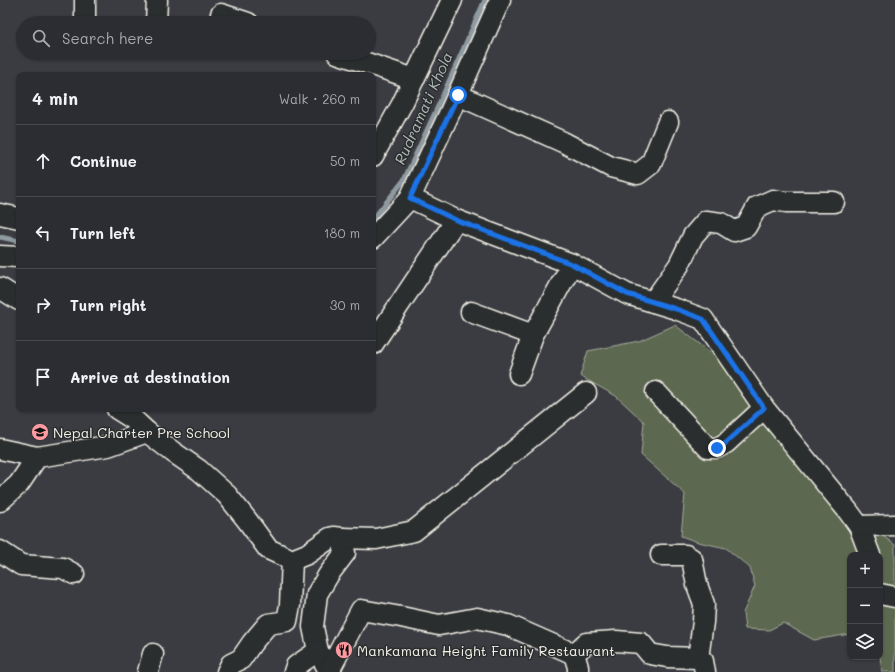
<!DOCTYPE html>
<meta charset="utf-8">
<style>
:root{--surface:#2c2d32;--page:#34353a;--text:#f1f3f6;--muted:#a6a8ac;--line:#48494d}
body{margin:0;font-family:Mali,sans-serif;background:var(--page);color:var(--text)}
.controls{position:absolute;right:12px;bottom:12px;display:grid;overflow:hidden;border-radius:8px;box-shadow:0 1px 3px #0004}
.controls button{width:36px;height:36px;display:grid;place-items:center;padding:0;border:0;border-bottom:1px solid var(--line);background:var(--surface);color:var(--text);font:20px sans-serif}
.stop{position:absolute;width:12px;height:12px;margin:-9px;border:3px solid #1a73e8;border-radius:50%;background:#fff}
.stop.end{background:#1a73e8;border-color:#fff;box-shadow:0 1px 4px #0008}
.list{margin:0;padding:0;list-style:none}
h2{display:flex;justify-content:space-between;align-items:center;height:52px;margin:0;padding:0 16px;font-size:17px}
h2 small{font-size:13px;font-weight:400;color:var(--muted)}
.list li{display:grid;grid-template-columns:26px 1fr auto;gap:12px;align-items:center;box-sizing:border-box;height:72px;padding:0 16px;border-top:1px solid var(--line)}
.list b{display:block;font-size:15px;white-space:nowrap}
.list em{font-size:13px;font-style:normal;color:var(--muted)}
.icon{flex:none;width:22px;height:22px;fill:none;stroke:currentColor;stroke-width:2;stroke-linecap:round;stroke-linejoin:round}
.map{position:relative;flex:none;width:895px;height:672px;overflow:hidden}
.search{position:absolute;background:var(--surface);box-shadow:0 1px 3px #0004;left:16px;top:16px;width:360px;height:44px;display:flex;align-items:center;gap:10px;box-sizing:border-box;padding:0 14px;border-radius:22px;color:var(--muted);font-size:15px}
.panel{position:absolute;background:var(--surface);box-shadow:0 1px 3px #0004;left:16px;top:72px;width:360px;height:340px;border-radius:8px}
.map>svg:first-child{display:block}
.green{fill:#5c6850;stroke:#a8ac9c}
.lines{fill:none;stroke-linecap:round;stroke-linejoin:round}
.stream{stroke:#8f9ba0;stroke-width:5}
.minor-casing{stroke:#f4f1e8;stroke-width:23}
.minor{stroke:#2a2d2e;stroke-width:20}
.route{stroke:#1a73e8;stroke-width:5}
.labels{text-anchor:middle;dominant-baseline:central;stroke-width:3;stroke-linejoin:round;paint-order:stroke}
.poi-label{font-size:14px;fill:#f4f1e8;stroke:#2a2d2e;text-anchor:start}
.water-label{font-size:15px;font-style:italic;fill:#b1b8b8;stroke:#2a2d2e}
</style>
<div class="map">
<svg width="895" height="672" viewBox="0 0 895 672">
<rect width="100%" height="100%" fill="#3a3c42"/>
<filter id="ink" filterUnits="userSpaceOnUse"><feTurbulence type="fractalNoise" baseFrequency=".025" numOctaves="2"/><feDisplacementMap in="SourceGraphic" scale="8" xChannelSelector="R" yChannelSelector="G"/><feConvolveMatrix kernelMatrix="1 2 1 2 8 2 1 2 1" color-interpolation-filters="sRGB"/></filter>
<g filter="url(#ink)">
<!-- green -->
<polygon class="green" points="675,325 752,384 851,512 895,545 895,672 882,672 880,657 880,555 850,555 850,634 814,640 783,623 769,630 745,629 743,613 755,586 750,568 726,548 698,542 681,536 685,494 641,455 644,422 616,396 580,376 588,351 639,341"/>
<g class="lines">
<!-- stream -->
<g class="stream">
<polyline points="373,219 404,180 439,104 485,0"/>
<polyline points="0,237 19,241"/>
</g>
<defs>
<g id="minor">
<polyline points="85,0 85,23"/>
<polyline points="221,14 248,23"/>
<polyline points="156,23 157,0"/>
<polyline points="337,53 414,79"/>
<polyline points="458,95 563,142 611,167 638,174 651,164 668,122"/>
<polyline points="373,156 402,104 452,0"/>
<polyline points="410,198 456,220 572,264 627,294 676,309 703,319 764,408 848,511 859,526 870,555"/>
<polyline points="0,214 19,218"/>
<polyline points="373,238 410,198 451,110 500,0"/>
<polyline points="0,256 19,257"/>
<polyline points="0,288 19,300"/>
<polyline points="653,302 679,265 693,236 706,221 721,223 734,231 746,227 757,207 773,200 786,202 834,202"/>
<polyline points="471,312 533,335"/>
<polyline points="373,344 456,220"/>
<polyline points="519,374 533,335 572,264"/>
<polyline points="656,392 708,448 717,448 726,443 764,408"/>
<polyline points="117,409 133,419 147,432 173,452 199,470 227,495 247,520 268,549 292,560 307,554 330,538 334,537 342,538 345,553 329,574 317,594 313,627 318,651 329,671 331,672"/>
<polyline points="0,449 37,457"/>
<polyline points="0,501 19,484 37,457 108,446 147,432"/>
<polyline points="859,526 895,525"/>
<polyline points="342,538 376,539 414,531 586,393"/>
<polyline points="0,551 21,565 63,568 74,574"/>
<polyline points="661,555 686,555 692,559 697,585 704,604 703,622 698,658"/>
<polyline points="880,594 895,597"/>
<polyline points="574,654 578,667 578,672"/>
<polyline points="329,671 361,610 401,617 439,625 477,618 508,625 574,654 586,643 616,641 641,643 650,654 667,657 698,658 703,661 705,672"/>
<polyline points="148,672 153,654"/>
<polyline points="227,672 231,664 241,659 252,643 268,624 287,621 290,605 292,560"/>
<polyline points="294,672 296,666 318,651"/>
</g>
</defs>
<!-- minor casing -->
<use href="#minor" class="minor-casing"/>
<!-- minor -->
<use href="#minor" class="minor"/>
</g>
</g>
<g class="lines" filter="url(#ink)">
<!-- route -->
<polyline class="route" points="458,95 410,198 456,220 572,264 627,294 676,309 703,319 764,408 726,443 717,448"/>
</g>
<!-- icons -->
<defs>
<symbol id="school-disc" viewBox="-11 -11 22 22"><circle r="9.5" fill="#ff9aa2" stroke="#2a2d2e"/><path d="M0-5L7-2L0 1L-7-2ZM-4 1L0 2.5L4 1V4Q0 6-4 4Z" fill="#111"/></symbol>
<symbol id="restaurant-disc" viewBox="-11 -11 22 22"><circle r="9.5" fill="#ff9aa2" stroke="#2a2d2e"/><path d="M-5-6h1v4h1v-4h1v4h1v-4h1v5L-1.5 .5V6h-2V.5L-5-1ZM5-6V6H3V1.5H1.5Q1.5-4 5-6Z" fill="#111"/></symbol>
</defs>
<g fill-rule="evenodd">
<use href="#school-disc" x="30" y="422" width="20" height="20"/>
<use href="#restaurant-disc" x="334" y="640" width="20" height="20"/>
</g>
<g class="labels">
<!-- poi labels -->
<g class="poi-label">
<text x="53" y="432">Nepal Charter Pre School</text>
<text x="357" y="650">Mankamana Height Family Restaurant</text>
</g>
<!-- water labels -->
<g class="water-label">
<text transform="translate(423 108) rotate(-66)">Rudramati Khola</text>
</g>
</g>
</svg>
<div class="controls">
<button>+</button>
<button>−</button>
<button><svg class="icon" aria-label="layers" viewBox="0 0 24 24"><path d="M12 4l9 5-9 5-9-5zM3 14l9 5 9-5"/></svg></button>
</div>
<div class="stop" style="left:458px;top:95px"></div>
<div class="stop end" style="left:717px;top:448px"></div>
<div class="search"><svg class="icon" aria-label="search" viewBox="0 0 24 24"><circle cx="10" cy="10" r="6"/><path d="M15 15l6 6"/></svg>Search here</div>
<section class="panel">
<h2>4 min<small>Walk · 260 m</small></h2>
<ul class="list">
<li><svg class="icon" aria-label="ahead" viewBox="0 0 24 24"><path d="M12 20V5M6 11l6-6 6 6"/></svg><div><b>Continue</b></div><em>50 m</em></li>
<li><svg class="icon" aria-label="left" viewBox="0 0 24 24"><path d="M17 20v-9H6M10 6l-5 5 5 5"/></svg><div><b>Turn left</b></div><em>180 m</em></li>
<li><svg class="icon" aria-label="right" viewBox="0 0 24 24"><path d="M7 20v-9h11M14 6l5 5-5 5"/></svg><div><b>Turn right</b></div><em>30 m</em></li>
<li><svg class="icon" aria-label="arrive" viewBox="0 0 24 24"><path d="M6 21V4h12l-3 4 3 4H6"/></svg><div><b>Arrive at destination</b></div></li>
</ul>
</section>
</div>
